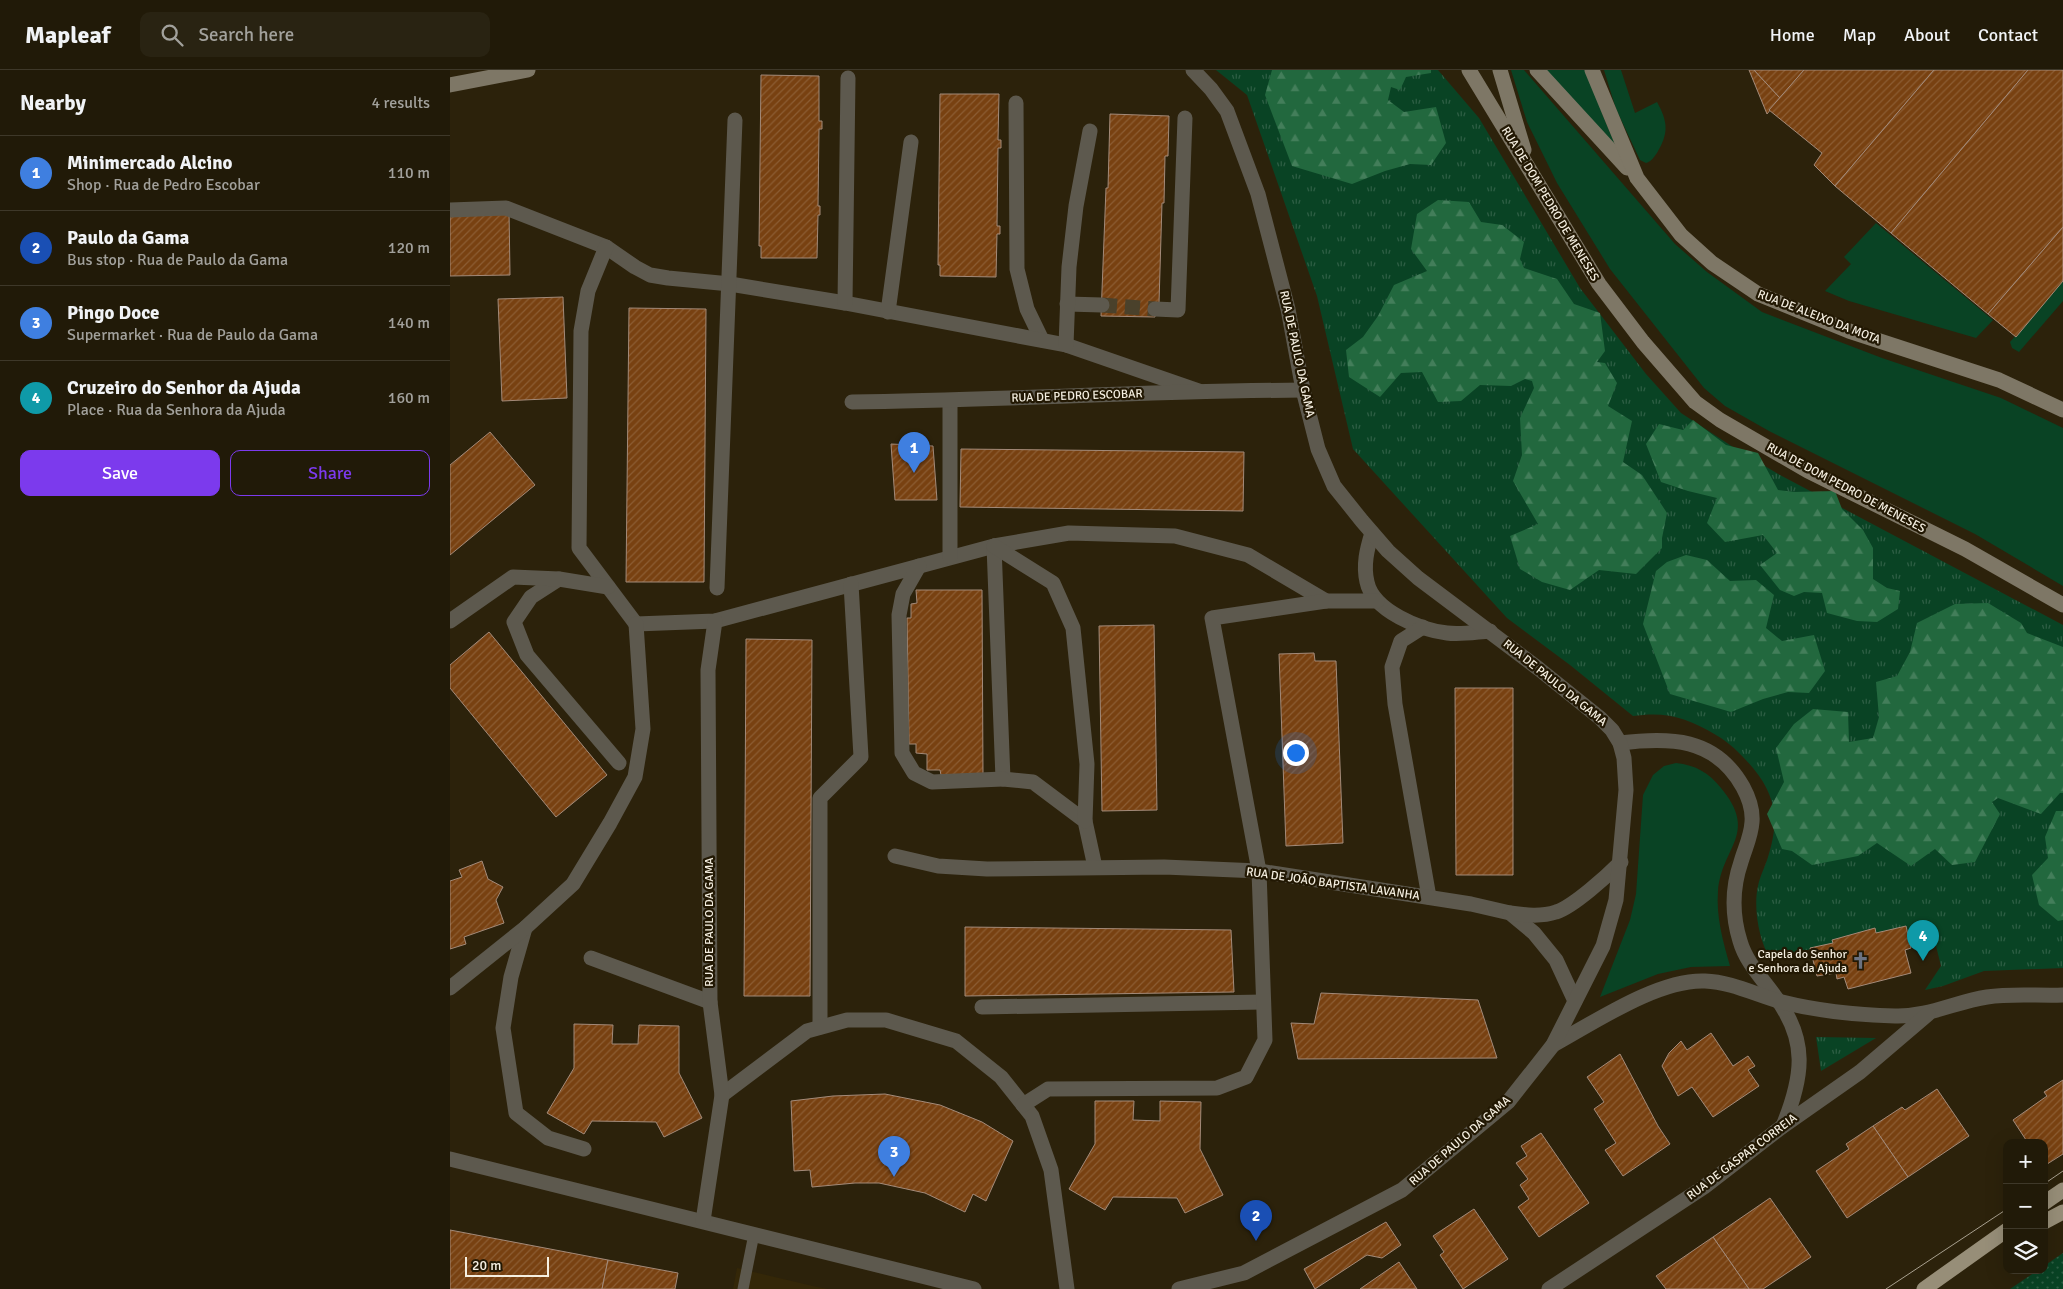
<!DOCTYPE html>
<meta charset="utf-8">
<style>
:root{--surface:#211a08;--page:#292312;--text:#f1f3f6;--muted:#a2a19c;--line:#3e3829;--accent:#7c3aed}
body{margin:0;font-family:Signika,sans-serif;background:var(--page);color:var(--text)}
.controls{position:absolute;right:15px;bottom:15px;display:grid;overflow:hidden;border-radius:10px;box-shadow:0 5px 20px #0002}
.controls button{width:45px;height:45px;display:grid;place-items:center;padding:0;border:0;border-bottom:1px solid var(--line);background:var(--surface);color:var(--text);font:25px sans-serif}
.scale{position:absolute;left:15px;bottom:12px;width:84px;box-sizing:border-box;padding-left:5px;border:2px solid #f5efe1;border-top:0;font-size:14px;line-height:18px;white-space:nowrap;color:#f5efe1;-webkit-text-stroke:4px #221803;paint-order:stroke}
.you{position:absolute;left:845px;top:682px;width:18px;height:18px;margin:-12px;border:4px solid #fff;border-radius:50%;background:#1a73e8;box-shadow:0 0 0 8px #1a73e833}
.badge{display:grid;place-items:center;width:32px;height:32px;border-radius:50%;background:var(--accent);color:#fff;font-size:16px;font-weight:700}
.pin{position:absolute;translate:-50% -41px;filter:drop-shadow(0 1px 2px #0008)}
.pin::after{content:'';position:absolute;top:26px;width:18px;height:15px;background:inherit;clip-path:polygon(0 0,100% 0,50% 100%)}
.list{margin:0;padding:0;list-style:none}
h2{display:flex;justify-content:space-between;align-items:center;height:65px;margin:0;padding:0 20px;font-size:21px}
h2 small{font-size:16px;font-weight:400;color:var(--muted)}
.list li{display:grid;grid-template-columns:32px 1fr auto;gap:15px;align-items:center;box-sizing:border-box;height:75px;padding:0 20px;border-top:1px solid var(--line)}
.list b{display:block;font-size:19px;white-space:nowrap}
.list p{margin:0;font-size:16px;white-space:nowrap;color:var(--muted)}
.list em{font-size:16px;font-style:normal;color:var(--muted)}
.actions{display:flex;gap:10px;padding:15px 20px}
.actions a{flex:1;padding:11px 0;border:1px solid var(--accent);border-radius:10px;text-align:center;font-size:18px;color:var(--accent)}
.actions .main{background:var(--accent);color:#fff}
.icon{flex:none;width:28px;height:28px;fill:none;stroke:currentColor;stroke-width:2;stroke-linecap:round;stroke-linejoin:round}
.map{position:relative;flex:none;width:1613px;height:1219px;overflow:hidden}
header{display:flex;align-items:center;gap:30px;box-sizing:border-box;height:70px;padding:0 25px;background:var(--surface);border-bottom:1px solid var(--line)}
header strong{font-size:24px}
nav{display:flex;gap:28px;margin-inline-start:auto;font-size:18px}
.search{width:350px;height:45px;background:var(--page);display:flex;align-items:center;gap:12px;box-sizing:border-box;padding:0 18px;border-radius:10px;color:var(--muted);font-size:19px}
main{display:flex}
aside{flex:1;background:var(--surface)}
.map>svg:first-child{display:block}
.built{fill:#342708}
.grass{fill:url(#grass-tufts)}
.forest{fill:url(#forest-firs)}
.park{fill:url(#park-dots)}
.garden{fill:#094324}
.building{fill:url(#building-hatch);stroke:#a38a79}
.lines{fill:none;stroke-linecap:round;stroke-linejoin:round}
.street-tunnel{stroke:#4a412b;stroke-width:15;stroke-dasharray:15 8;stroke-linecap:butt}
.lane{stroke:#5d594e;stroke-width:11}
.street{stroke:#5d594e;stroke-width:15}
.secondary{stroke:#7e7766;stroke-width:15}
.primary{stroke:#978e78;stroke-width:15}
.tram{stroke:#a8a08f;stroke-width:1}
.labels{text-anchor:middle;dominant-baseline:central;stroke-width:4.5;stroke-linejoin:round;paint-order:stroke}
.street-label{font-size:12px;fill:#f5efe1;stroke:#221803}
.poi-label{font-size:12px;fill:#f5efe1;stroke:#221803;text-anchor:end}
</style>
<header>
<strong>Mapleaf</strong>
<div class="search"><svg class="icon" aria-label="search" viewBox="0 0 24 24"><circle cx="10" cy="10" r="6"/><path d="M15 15l6 6"/></svg>Search here</div>
<nav><a>Home</a><a>Map</a><a>About</a><a>Contact</a></nav>
</header>
<main>
<aside>
<h2>Nearby<small>4 results</small></h2>
<ul class="list">
<li><span class="badge" style="background:#3f7fe0">1</span><div><b>Minimercado Alcino</b><p>Shop · Rua de Pedro Escobar</p></div><em>110 m</em></li>
<li><span class="badge" style="background:#1a4fb4">2</span><div><b>Paulo da Gama</b><p>Bus stop · Rua de Paulo da Gama</p></div><em>120 m</em></li>
<li><span class="badge" style="background:#3f7fe0">3</span><div><b>Pingo Doce</b><p>Supermarket · Rua de Paulo da Gama</p></div><em>140 m</em></li>
<li><span class="badge" style="background:#0f9aa8">4</span><div><b>Cruzeiro do Senhor da Ajuda</b><p>Place · Rua da Senhora da Ajuda</p></div><em>160 m</em></li>
</ul>
<div class="actions"><a class="main">Save</a><a>Share</a></div>
</aside>
<div class="map">
<svg width="1613" height="1219" viewBox="0 0 1613 1219">
<defs>
<pattern id="grass-tufts" width="24" height="20" patternUnits="userSpaceOnUse" patternTransform="scale(1.25)"><rect width="24" height="20" fill="#094324"/><path d="M3 7l-1-3M5 7V3M7 7l1-3M15 17l-1-3M17 17v-4M19 17l1-3" fill="none" stroke="#2d5e44"/></pattern>
<pattern id="forest-firs" width="22" height="20" patternUnits="userSpaceOnUse" patternTransform="scale(1.25)"><rect width="22" height="20" fill="#22683e"/><path d="M5 1l3.5 6h-7zM16 11l3.5 6h-7z" fill="#437e5a"/></pattern>
<pattern id="park-dots" width="8" height="8" patternUnits="userSpaceOnUse" patternTransform="scale(1.25)"><rect width="8" height="8" fill="#094324"/><path d="M2 2h.1M6 6h.1" fill="none" stroke="#2d5e44" stroke-width="1.8" stroke-linecap="round"/></pattern>
<pattern id="building-hatch" width="6" height="6" patternUnits="userSpaceOnUse" patternTransform="scale(1.25)"><rect width="6" height="6" fill="#784111"/><path d="M-1 1l2-2M0 6l6-6M5 7l2-2" fill="none" stroke="#8c5d33"/></pattern>
</defs>
<rect width="100%" height="100%" fill="#2c220b"/>
<!-- built -->
<polygon class="built" points="287,1198 367,1217 378,1219 283,1219"/>
<!-- grass -->
<g class="grass">
<path d="M 766,0 L 988,0 L 1029,48 L 1130,218 L 1196,304 L 1231,343 L 1286,379 L 1330,405 L 1613,555 L 1613,898 L 1534,901 L 1493,916 L 1475,920 L 1491,896 L 1484,868 L 1460,874 L 1456,856 L 1426,863 L 1424,858 L 1382,870 L 1383,873 L 1321,890 C 1309,871 1303,838 1308,816 C 1310,806 1315,797 1318,787 C 1329,752 1327,727 1303,698 C 1293,686 1280,673 1266,665 C 1238,648 1216,641 1183,646 L 1120,595 L 1057,548 L 903,379 L 867,226 L 797,25 Z"/>
<polygon points="1366,967 1426,968 1371,1001"/>
</g>
<!-- forest -->
<g class="forest">
<polygon points="822,0 981,0 981,3 956,7 950,20 941,17 938,30 954,42 986,37 996,73 981,95 960,94 935,101 902,114 842,96 815,25"/>
<polygon points="988,130 1019,132 1031,152 1052,155 1074,172 1070,189 1074,198 1107,209 1124,234 1150,243 1155,281 1147,292 1155,293 1167,313 1158,336 1182,351 1173,392 1192,405 1217,443 1212,468 1212,478 1186,504 1149,500 1120,520 1092,512 1070,499 1060,466 1088,454 1063,411 1072,385 1070,348 1084,318 1082,311 1075,309 1061,316 1030,315 1011,331 988,332 972,302 951,303 930,327 899,307 896,280 913,267 928,246 944,215 977,201 961,179 967,144"/>
<polygon points="1243,350 1276,375 1308,383 1328,420 1344,422 1385,421 1392,439 1413,460 1423,478 1423,509 1437,518 1450,521 1448,539 1427,552 1407,551 1377,543 1372,523 1354,522 1344,526 1330,520 1310,495 1327,483 1313,465 1275,472 1257,453 1267,428 1238,421 1211,412 1196,374 1209,354 1233,360"/>
<polygon points="1236,485 1257,490 1280,511 1306,510 1324,525 1316,558 1332,571 1364,565 1375,601 1359,623 1338,622 1313,629 1281,642 1220,624 1193,554 1206,501 1217,492"/>
<polygon points="1538,533 1571,553 1577,563 1613,577 1613,723 1610,723 1591,744 1548,728 1542,732 1550,744 1525,792 1502,795 1485,779 1461,796 1427,773 1408,786 1362,795 1342,781 1332,779 1317,744 1334,712 1326,678 1344,654 1363,639 1398,642 1399,672 1423,668 1429,647 1426,612 1447,606 1460,582 1467,553 1505,534"/>
<polygon points="1606,741 1613,741 1613,850 1608,851 1589,835 1582,805 1598,788 1595,767"/>
</g>
<!-- park -->
<polygon class="park" points="1613,1183 1613,1219 1560,1219 1588,1200 1594,1200 1594,1196"/>
<!-- garden -->
<g class="garden">
<polygon points="1061,0 1074,0 1225,174 1257,202 1312,242 1432,288 1551,328 1613,358 1613,516 1525,464 1319,361 1275,336 1254,318 1160,199 1107,113 1077,52"/>
<polygon points="1095,0 1137,0 1153,46 1168,81"/>
<path d="M 1154,0 L 1171,0 L 1185,43 L 1207,32 C 1218,52 1219,63 1207,83 C 1203,88 1202,91 1196,93 L 1190,90 L 1166,39 Z"/>
<polygon points="1426,153 1543,250 1526,268 1399,231 1375,221 1401,194 1394,187"/>
<polygon points="1613,211 1613,231 1569,282 1562,278 1560,272"/>
<path d="M 1226,693 C 1246,695 1259,703 1271,718 C 1309,764 1272,776 1268,821 C 1266,847 1273,871 1280,896 L 1241,897 L 1208,904 L 1150,927 L 1180,850 L 1186,824 L 1193,725 L 1203,705 L 1214,696 Z"/>
</g>
<!-- building -->
<g class="building">
<polygon points="1299,0 1304,0 1330,28 1317,44"/>
<polygon points="1304,0 1354,0 1330,28"/>
<polygon points="1354,0 1484,0 1385,116 1364,95 1372,83 1319,40"/>
<polygon points="1484,0 1578,0 1441,163 1385,116"/>
<polygon points="1578,0 1613,0 1613,157 1538,244 1441,163"/>
<polygon points="311,5 369,6 369,51 372,51 372,59 369,59 368,136 370,136 370,145 368,145 367,188 311,188 311,176 309,176"/>
<polygon points="490,24 549,24 548,70 551,70 551,78 548,78 547,156 550,156 550,164 547,164 546,207 490,206 490,195 488,195"/>
<polygon points="660,44 719,46 718,86 715,86 714,133 712,133 709,233 705,233 705,247 651,246 656,118 658,118"/>
<polygon points="59,141 60,205 0,206 0,142"/>
<polygon points="1613,157 1613,211 1566,267 1538,244"/>
<polygon points="113,227 117,328 52,331 48,229"/>
<polygon points="179,238 256,239 254,512 176,512"/>
<polygon points="40,362 85,415 0,485 0,395"/>
<polygon points="441,374 483,376 487,430 445,430"/>
<polygon points="511,379 794,382 793,441 510,437"/>
<polygon points="466,520 532,520 533,705 491,705 490,700 477,700 477,684 466,683 466,674 459,674 457,548 461,548 461,534 467,533"/>
<polygon points="704,555 707,740 652,741 649,556"/>
<polygon points="39,562 157,705 106,747 0,618 0,595"/>
<polygon points="296,569 362,570 360,926 294,926"/>
<polygon points="864,583 865,591 886,591 893,773 836,776 829,584"/>
<polygon points="1005,618 1063,618 1063,805 1006,805"/>
<polygon points="32,791 38,809 53,817 46,830 54,853 14,867 16,874 0,879 0,811 12,807 9,800"/>
<polygon points="1456,856 1461,878 1455,880 1461,903 1398,919 1394,907 1387,909 1386,903 1367,906 1360,878 1383,873 1382,870 1425,858 1426,863"/>
<polygon points="515,857 781,860 784,922 515,926"/>
<polygon points="871,923 1028,930 1047,988 848,989 841,953 864,954"/>
<polygon points="124,954 163,955 162,974 188,974 189,955 229,956 229,1003 252,1048 214,1067 206,1052 142,1051 134,1064 97,1043 124,998"/>
<polygon points="1261,963 1283,996 1298,986 1305,996 1298,1000 1309,1016 1263,1047 1242,1017 1228,1026 1212,996 1219,983 1231,971 1237,980"/>
<polygon points="1170,984 1208,1056 1220,1074 1173,1106 1155,1080 1166,1073 1144,1039 1154,1032 1137,1007"/>
<polygon points="1613,1010 1613,1084 1594,1096 1594,1073 1578,1073 1563,1050 1597,1026 1594,1022"/>
<polygon points="1487,1019 1519,1066 1458,1107 1423,1056 1452,1037 1455,1040"/>
<polygon points="435,1024 490,1035 532,1052 563,1071 536,1131 523,1124 515,1142 475,1123 429,1113 405,1113 362,1117 360,1100 344,1101 341,1031 383,1026"/>
<polygon points="645,1031 684,1031 683,1050 710,1051 710,1031 751,1032 750,1079 773,1125 735,1143 727,1128 663,1127 655,1140 619,1119 645,1074"/>
<polygon points="1423,1056 1458,1107 1397,1148 1366,1101 1399,1079 1396,1074"/>
<polygon points="1091,1063 1139,1133 1089,1167 1068,1137 1079,1129 1070,1115 1078,1109 1066,1093 1077,1086 1071,1076"/>
<polygon points="1320,1128 1361,1187 1313,1219 1299,1219 1263,1167"/>
<polygon points="1024,1139 1058,1189 1013,1219 990,1185 994,1182 983,1166"/>
<polygon points="936,1152 951,1175 932,1188 917,1185 865,1219 854,1199"/>
<polygon points="0,1160 158,1190 152,1219 0,1219"/>
<polygon points="1263,1167 1299,1219 1216,1219 1206,1206"/>
<polygon points="158,1190 228,1203 225,1219 152,1219"/>
<polygon points="949,1192 967,1219 910,1219"/>
</g>
<g class="lines">
<!-- street-tunnel -->
<polyline class="street-tunnel" points="652,235 705,239"/>
<!-- lane -->
<polyline class="lane" points="293,1219 304,1164"/>
<!-- street -->
<g class="street">
<polyline points="566,33 567,199 577,239 592,270"/>
<polyline points="0,140 56,138 156,177 185,197 200,205 218,208 280,214 395,233 616,275 749,321"/>
<polyline points="156,177 138,221 131,261 129,478 186,554 265,551 544,476 619,463 725,466 798,485 876,531"/>
<polyline points="395,233 398,8"/>
<polyline points="617,234 652,235"/>
<polyline points="705,239 728,240 735,48"/>
<polyline points="438,242 461,72"/>
<polyline points="616,275 619,197 626,136 640,61"/>
<polyline points="500,331 500,487"/>
<path d="M 402,332 C 552,330 702,321 853,320"/>
<path d="M 922,463 C 917,479 913,495 917,512 C 923,541 971,560 997,563 C 1011,565 1026,562 1040,561"/>
<polyline points="544,476 553,709 583,712 635,751 645,797"/>
<polyline points="544,476 603,513 623,558 637,694 635,751"/>
<polyline points="469,496 453,524 449,545 452,683 464,703 482,712 553,709"/>
<polyline points="109,509 81,527 64,552 77,585 169,693"/>
<polyline points="267,518 285,50"/>
<polyline points="0,551 63,507 109,509 158,517"/>
<polyline points="973,557 951,571 942,597 945,634 979,827"/>
<path d="M 1170,673 C 1219,667 1265,667 1293,717 C 1299,728 1303,739 1302,752 C 1301,767 1295,778 1291,792 C 1282,818 1282,845 1290,871 C 1296,892 1311,907 1324,925 C 1359,970 1353,1007 1333,1056"/>
<polyline points="445,786 488,796 537,799 714,797 809,801 1021,834 1060,843 1084,863 1106,890 1125,931"/>
<path d="M 1060,843 C 1075,845 1091,847 1106,842 C 1123,837 1158,805 1171,792"/>
<polyline points="75,858 61,907 53,958 66,1043 98,1068 134,1079"/>
<polyline points="141,888 260,932"/>
<polyline points="0,918 75,858 123,814 160,753 185,707 193,659 186,554"/>
<polyline points="532,937 813,932"/>
<polyline points="370,957 370,728 411,687 401,514"/>
<path d="M 1103,975 C 1145,952 1208,909 1255,911 C 1282,912 1306,925 1332,932 C 1368,941 1407,945 1445,946 C 1478,947 1505,932 1537,927 C 1562,923 1588,926 1613,925"/>
<polyline points="272,1025 357,961 397,950 436,950 506,971 551,1007 582,1046 601,1100 617,1219"/>
<polyline points="573,1035 598,1019 767,1018 796,1007 815,970 809,801 762,548 876,531 927,531"/>
<polyline points="0,1089 524,1219"/>
<polyline points="253,1151 272,1025 260,932 258,600 265,551"/>
<polyline points="729,1219 794,1203 952,1120 1058,1032 1103,975 1153,876 1166,830 1176,720 1174,688 1170,673 1162,660 1150,648 1089,599 968,508 938,481 912,451 884,416 868,379 853,320 838,239 808,124 777,41 761,19 743,0"/>
<polyline points="1099,1219 1254,1117 1333,1056 1410,1002 1478,944"/>
</g>
<!-- secondary -->
<g class="secondary">
<polyline points="1019,0 1149,214 1193,272 1245,332 1270,350 1358,401 1515,479 1613,535"/>
<polyline points="1050,0 1074,80"/>
<polyline points="1087,0 1177,98"/>
<polyline points="1142,0 1187,108 1231,165 1262,193 1308,224 1399,261 1549,310 1613,340"/>
<polyline points="0,15 78,0"/>
</g>
<!-- primary -->
<g class="primary">
<polyline points="1594,1133 1613,1120"/>
<polyline points="1594,1152 1613,1142"/>
<polyline points="1474,1219 1557,1160"/>
</g>
<!-- tram -->
<g class="tram">
<polyline points="1594,1114 1613,1101"/>
<polyline points="1436,1219 1557,1139"/>
</g>
</g>
<!-- icons -->
<defs>
<symbol id="church-bare" viewBox="-9 -9 18 18"><path d="M-1.2-6h2.4v3.5h3.3v2.4h-3.3V6h-2.4V-.1h-3.3v-2.4h3.3Z" fill="#6b7280" stroke="#221803" stroke-width="2.5" paint-order="stroke"/></symbol>
</defs>
<g fill-rule="evenodd">
<use href="#church-bare" x="1398" y="878" width="25" height="25"/>
</g>
<g class="labels">
<!-- street labels -->
<g class="street-label">
<text transform="translate(1100 134) rotate(59)">RUA DE DOM PEDRO DE MENESES</text>
<text transform="translate(1369 247) rotate(21)">RUA DE ALEIXO DA MOTA</text>
<text transform="translate(847 284) rotate(78)">RUA DE PAULO DA GAMA</text>
<text transform="translate(627 326) rotate(-2)">RUA DE PEDRO ESCOBAR</text>
<text transform="translate(1396 418) rotate(28)">RUA DE DOM PEDRO DE MENESES</text>
<text transform="translate(1105 613) rotate(39)">RUA DE PAULO DA GAMA</text>
<text transform="translate(883 814) rotate(8)">RUA DE JOÃO BAPTISTA LAVANHA</text>
<text transform="translate(259 852) rotate(-90)">RUA DE PAULO DA GAMA</text>
<text transform="translate(1010 1071) rotate(-41)">RUA DE PAULO DA GAMA</text>
<text transform="translate(1292 1087) rotate(-37)">RUA DE GASPAR CORREIA</text>
</g>
<!-- poi labels -->
<g class="poi-label">
<text x="1397" y="884">Capela do Senhor<tspan x="1397" dy="14">e Senhora da Ajuda</tspan></text>
</g>
</g>
</svg>
<div class="controls">
<button>+</button>
<button>−</button>
<button><svg class="icon" aria-label="layers" viewBox="0 0 24 24"><path d="M12 4l9 5-9 5-9-5zM3 14l9 5 9-5"/></svg></button>
</div>
<div class="scale">20 m</div>
<div class="you"></div>
<div class="pin badge" style="left:464px;top:403px;background:#3f7fe0">1</div>
<div class="pin badge" style="left:806px;top:1171px;background:#1a4fb4">2</div>
<div class="pin badge" style="left:444px;top:1107px;background:#3f7fe0">3</div>
<div class="pin badge" style="left:1473px;top:891px;background:#0f9aa8">4</div>
</div>
</main>
